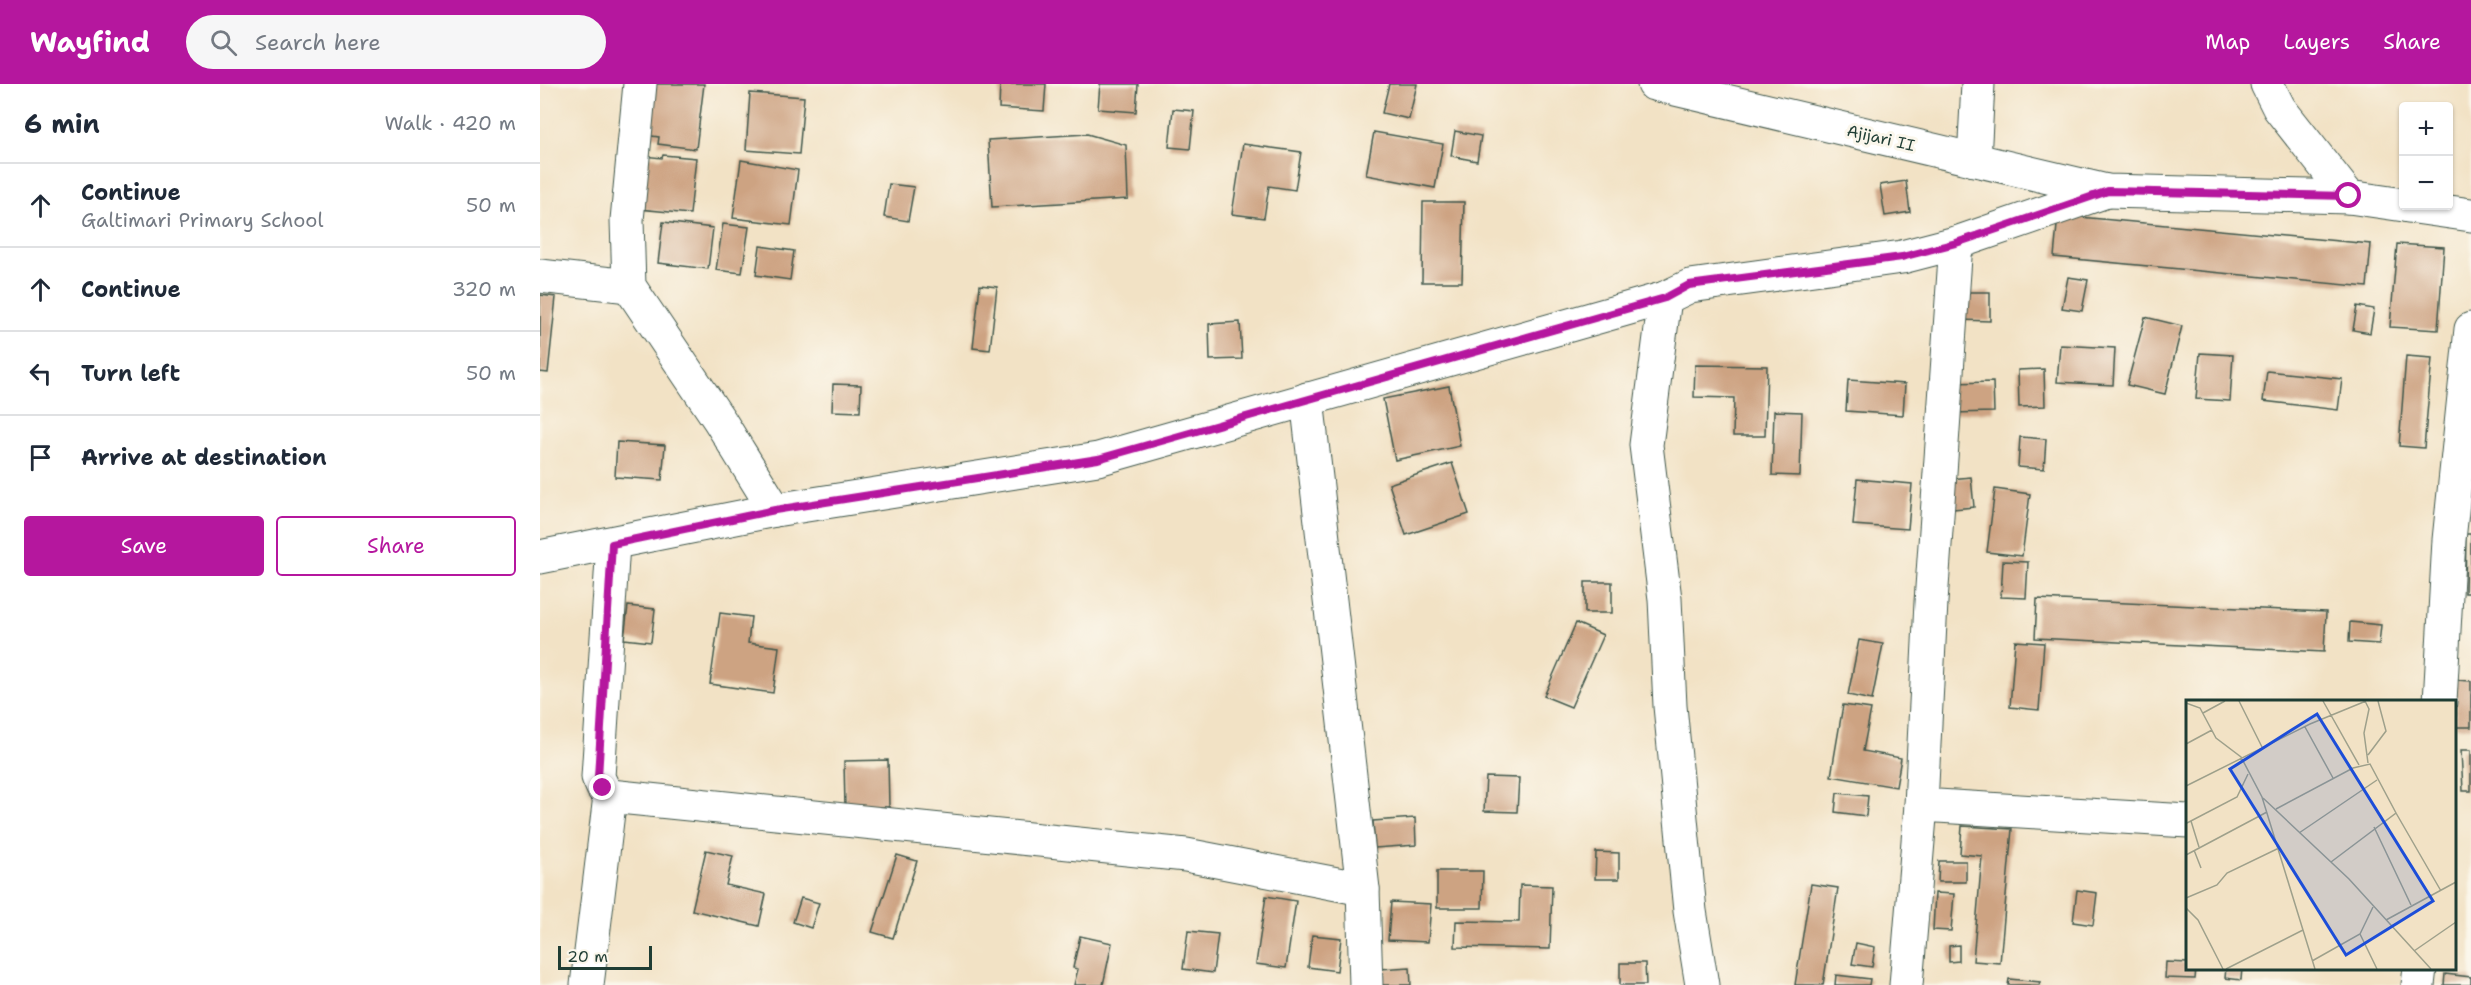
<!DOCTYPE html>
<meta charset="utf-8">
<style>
:root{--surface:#fff;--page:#f6f6f7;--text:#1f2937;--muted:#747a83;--line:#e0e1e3;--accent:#b5179e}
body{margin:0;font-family:"Shantell Sans",sans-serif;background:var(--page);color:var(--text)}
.controls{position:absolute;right:18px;top:18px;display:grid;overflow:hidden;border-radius:6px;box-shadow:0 2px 4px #0004}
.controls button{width:54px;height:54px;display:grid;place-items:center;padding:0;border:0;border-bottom:2px solid var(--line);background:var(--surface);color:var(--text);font:30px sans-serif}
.scale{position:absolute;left:18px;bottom:15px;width:94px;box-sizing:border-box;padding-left:6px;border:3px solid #1f3d34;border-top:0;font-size:16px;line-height:21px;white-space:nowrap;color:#1f3d34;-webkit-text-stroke:4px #fbf7ec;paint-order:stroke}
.stop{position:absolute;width:18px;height:18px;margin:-14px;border:4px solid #b5179e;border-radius:50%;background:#fff}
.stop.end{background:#b5179e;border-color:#fff;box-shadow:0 2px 6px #0008}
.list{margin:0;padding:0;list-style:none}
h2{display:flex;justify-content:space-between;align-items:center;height:78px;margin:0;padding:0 24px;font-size:26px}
h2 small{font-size:20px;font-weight:400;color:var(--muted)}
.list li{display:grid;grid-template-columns:39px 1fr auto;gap:18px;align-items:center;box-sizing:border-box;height:84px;padding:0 24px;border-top:2px solid var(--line)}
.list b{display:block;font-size:22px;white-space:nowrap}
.list p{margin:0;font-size:20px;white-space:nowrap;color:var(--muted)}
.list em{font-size:20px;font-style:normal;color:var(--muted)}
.actions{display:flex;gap:12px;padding:18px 24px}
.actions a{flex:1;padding:14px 0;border:2px solid var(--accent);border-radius:6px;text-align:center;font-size:21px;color:var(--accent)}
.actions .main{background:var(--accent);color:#fff}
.icon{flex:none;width:33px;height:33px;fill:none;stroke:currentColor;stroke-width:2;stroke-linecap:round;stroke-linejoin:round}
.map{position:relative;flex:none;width:1931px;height:901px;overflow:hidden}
header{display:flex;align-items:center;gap:36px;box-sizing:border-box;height:84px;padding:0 30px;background:var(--accent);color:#fff}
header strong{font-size:28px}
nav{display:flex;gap:33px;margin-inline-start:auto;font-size:21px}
.search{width:420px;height:54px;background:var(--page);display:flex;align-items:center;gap:15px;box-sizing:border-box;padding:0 21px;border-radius:33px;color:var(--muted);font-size:22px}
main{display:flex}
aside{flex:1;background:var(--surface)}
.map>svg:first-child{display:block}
.building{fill:#cda382}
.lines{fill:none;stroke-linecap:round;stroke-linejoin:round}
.minor-casing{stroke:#3f564a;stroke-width:35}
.minor{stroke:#fff;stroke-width:33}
.route{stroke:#b5179e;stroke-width:8}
.labels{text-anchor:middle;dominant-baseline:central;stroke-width:6;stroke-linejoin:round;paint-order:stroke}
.street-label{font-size:16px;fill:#1f3d34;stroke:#fbf7ec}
.inset-road{fill:none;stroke:#9ea08b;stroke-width:1.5}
.view{fill:#1d4ed8;fill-opacity:0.15;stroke:#1d4ed8;stroke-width:3}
.inset-edge{fill:none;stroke:#1f3d34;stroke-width:3}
</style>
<header>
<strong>Wayfind</strong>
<div class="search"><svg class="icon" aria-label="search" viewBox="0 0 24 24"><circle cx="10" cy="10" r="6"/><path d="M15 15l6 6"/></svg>Search here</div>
<nav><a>Map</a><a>Layers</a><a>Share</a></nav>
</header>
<main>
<aside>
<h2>6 min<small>Walk · 420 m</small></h2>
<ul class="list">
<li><svg class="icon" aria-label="ahead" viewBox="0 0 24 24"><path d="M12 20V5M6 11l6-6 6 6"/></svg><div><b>Continue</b><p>Galtimari Primary School</p></div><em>50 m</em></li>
<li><svg class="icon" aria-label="ahead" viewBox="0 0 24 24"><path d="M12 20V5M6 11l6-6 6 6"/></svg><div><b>Continue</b></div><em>320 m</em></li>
<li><svg class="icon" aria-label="left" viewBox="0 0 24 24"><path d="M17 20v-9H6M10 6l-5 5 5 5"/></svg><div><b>Turn left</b></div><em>50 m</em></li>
<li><svg class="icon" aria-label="arrive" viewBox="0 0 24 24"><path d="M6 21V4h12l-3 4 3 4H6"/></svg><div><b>Arrive at destination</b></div></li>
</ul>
<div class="actions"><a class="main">Save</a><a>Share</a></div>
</aside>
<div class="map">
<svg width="1931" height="901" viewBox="0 0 1931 901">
<rect width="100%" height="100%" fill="#fbf7ec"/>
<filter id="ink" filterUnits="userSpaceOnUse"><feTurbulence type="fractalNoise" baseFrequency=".0167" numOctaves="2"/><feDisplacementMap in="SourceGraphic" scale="12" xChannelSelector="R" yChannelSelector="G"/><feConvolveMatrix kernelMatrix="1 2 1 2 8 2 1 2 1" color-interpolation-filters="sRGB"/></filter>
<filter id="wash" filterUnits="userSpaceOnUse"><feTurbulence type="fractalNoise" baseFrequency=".008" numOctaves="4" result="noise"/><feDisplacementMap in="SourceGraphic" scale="24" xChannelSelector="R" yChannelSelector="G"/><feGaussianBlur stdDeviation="1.35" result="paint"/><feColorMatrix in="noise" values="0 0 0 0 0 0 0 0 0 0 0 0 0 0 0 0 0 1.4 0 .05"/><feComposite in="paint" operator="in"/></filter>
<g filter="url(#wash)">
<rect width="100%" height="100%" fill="#f2e2c5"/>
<g id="blocks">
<!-- building -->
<g class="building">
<polygon points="110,0 164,0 156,65 118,60 119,53 104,51"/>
<polygon points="460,0 506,0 504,27 459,24"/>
<polygon points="560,0 598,0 596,28 558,25"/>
<polygon points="849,0 877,0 869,35 842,29"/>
<polygon points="210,9 264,13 259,70 206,66"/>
<polygon points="633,25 654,27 650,65 629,63"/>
<polygon points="915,47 941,52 937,77 911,72"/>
<polygon points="834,48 903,60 895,104 826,91"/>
<polygon points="547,50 586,61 588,115 452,123 448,56"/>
<polygon points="703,60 761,68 755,106 729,102 724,134 692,130"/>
<polygon points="123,71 156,74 150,130 99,125 104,72 122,74"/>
<polygon points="201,76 258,86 251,141 193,134"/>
<polygon points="1366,97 1370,128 1345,132 1340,101"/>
<polygon points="349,100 374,103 368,137 344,133"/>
<polygon points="883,118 924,118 922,198 882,198"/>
<polygon points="1518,131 1831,160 1827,203 1514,173"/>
<polygon points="123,138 173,144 168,185 118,179"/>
<polygon points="183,140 209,143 202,189 176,186"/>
<polygon points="1857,160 1904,163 1898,246 1850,243"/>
<polygon points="220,162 254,167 250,196 216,191"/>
<polygon points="1528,193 1548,196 1542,227 1522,224"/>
<polygon points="440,201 457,203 450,266 433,264"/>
<polygon points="1421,208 1450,208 1450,237 1421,236"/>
<polygon points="0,211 16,213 8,289 0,288"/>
<polygon points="1817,222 1834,225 1830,249 1813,246"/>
<polygon points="1605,233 1642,242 1625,310 1587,301"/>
<polygon points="700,238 702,275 670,276 669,240"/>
<polygon points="1520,261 1575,264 1573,301 1517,298"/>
<polygon points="1660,269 1693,271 1690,317 1656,315"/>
<polygon points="1866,272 1892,274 1884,364 1859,362"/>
<polygon points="1155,281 1227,282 1225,352 1193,352 1194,314 1154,313"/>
<polygon points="1504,285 1505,322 1479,323 1478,286"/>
<polygon points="1727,287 1802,295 1798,326 1723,317"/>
<polygon points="1308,296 1365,300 1363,331 1306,327"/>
<polygon points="1453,298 1454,328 1412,329 1411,299"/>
<polygon points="293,300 321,301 320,328 292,327"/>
<polygon points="909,302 920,362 855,376 843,315"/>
<polygon points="1234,327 1262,328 1260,392 1232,391"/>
<polygon points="1480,353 1506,355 1504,385 1478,383"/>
<polygon points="77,358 125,361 122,396 75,393"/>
<polygon points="912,379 929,430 866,451 849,400"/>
<polygon points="1431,393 1434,423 1413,425 1410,395"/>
<polygon points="1317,395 1372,400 1368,445 1313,441"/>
<polygon points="1455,405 1490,410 1482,472 1447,468"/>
<polygon points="1926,450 1931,450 1931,509 1925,509"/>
<polygon points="1463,477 1488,478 1486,514 1461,513"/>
<rect x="1045" y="498" width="27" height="31"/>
<polygon points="1497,515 1786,528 1784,568 1495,554"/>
<polygon points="88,522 115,525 111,558 84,555"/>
<polygon points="180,529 211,533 208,559 239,563 233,609 170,600"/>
<polygon points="1810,538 1841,541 1839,560 1809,558"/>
<polygon points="1036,539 1063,551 1031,623 1004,612"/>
<polygon points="1319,556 1343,560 1332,616 1308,611"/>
<polygon points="1475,557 1504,559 1499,626 1470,623"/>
<polygon points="1915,596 1931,597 1931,643 1916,643"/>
<polygon points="1303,621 1331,625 1323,667 1361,674 1356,703 1291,692"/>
<polygon points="1921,666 1931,666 1931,707 1923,707"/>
<polygon points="348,676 349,723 305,723 304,677"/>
<polygon points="946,693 979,694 977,728 944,727"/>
<polygon points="1297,709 1328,712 1326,732 1295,728"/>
<polygon points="875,734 876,761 835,764 833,737"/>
<polygon points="1422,742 1472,745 1460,879 1433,877 1442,772 1420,770"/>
<polygon points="166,766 193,772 186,801 226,810 219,842 152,826"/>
<polygon points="1056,768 1079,769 1079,795 1055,795"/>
<polygon points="357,771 377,777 353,854 332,848"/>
<polygon points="1399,777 1426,777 1426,798 1398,798"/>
<polygon points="897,787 943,787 942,824 897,824"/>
<polygon points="1271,800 1298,804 1283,901 1255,901"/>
<polygon points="980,801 1012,802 1010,865 915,863 916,837 979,838"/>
<polygon points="1537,806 1557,809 1553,841 1533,838"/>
<polygon points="1395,809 1414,810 1411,847 1393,846"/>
<polygon points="726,812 756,817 746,884 716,880"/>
<polygon points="261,814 279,819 271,844 253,838"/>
<polygon points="851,818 891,820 888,858 848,856"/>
<polygon points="648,847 678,850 673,889 643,885"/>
<polygon points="772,851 801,854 797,887 768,883"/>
<polygon points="540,852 572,859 563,901 534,901 538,885 533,884"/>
<polygon points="1316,859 1335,863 1332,883 1312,880"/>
<polygon points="1419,861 1419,877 1409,878 1409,862"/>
<polygon points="1626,878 1648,879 1648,884 1656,884 1655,895 1625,894"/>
<polygon points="1080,879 1105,879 1106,901 1080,901"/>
<polygon points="870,883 871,901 841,901 840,885"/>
<polygon points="1686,884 1702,884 1701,896 1685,894"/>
<polygon points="1905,890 1931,893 1931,901 1904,901"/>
<polygon points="1296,891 1330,895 1329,901 1295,901"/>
<polygon points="1469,895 1500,898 1499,901 1468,901"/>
</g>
</g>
</g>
<g filter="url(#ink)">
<use href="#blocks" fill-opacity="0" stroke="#3f564a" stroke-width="1.5"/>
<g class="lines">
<defs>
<g id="minor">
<polyline points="100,0 87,136 89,202 180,337 235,426"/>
<polyline points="1114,0 1567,107 1809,113 1864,121"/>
<polyline points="1727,0 1739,24 1809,113"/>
<polyline points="1434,76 1438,0"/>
<polyline points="1868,122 1931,131"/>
<polyline points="0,192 89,202"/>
<polyline points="1125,214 1106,361 1125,515 1130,622 1150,827 1162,901"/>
<polyline points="767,315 823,805 826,901"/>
<polyline points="0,473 235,426 558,375 1125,214 1150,202 1362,173 1416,159 1567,107"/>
<polyline points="1900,618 1909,456 1931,245"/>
<polyline points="70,712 646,771 823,805"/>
<polyline points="1381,721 1648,737"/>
<polyline points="47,901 70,712 63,704 58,693 73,460"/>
<polyline points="1366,901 1381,721 1391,518 1416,159"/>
<polyline points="1878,901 1880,884"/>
</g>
</defs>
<!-- minor casing -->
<use href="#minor" class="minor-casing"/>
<!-- minor -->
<use href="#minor" class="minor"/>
</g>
</g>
<g class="lines" filter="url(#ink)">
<!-- route -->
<polyline class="route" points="63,704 58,693 72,460 235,426 558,375 1125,214 1149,201 1362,173 1416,159 1568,107 1809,112"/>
</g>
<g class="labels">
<!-- street labels -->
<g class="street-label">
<text transform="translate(1341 54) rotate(13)">Ajijari II</text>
</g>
</g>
<!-- overview -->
<g transform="translate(1646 616)">
<rect width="270" height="270" fill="#f2e2c5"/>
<path class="inset-road" d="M 53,1 L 77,49M 137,1 L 173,65M 179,1 L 183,9 L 178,33 L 182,63M 0,3 L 14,8 L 30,38 L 55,57 L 76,97 L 129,269M 17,13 L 39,1M 119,27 L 147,78M 0,44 L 26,30M 182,55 L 200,31 L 192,1M 0,86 L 124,24 L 180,1M 77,98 L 163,179 L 245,269M 90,109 L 167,68 L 184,64 L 210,113 L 145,162M 210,113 L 255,191M 5,121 L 13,147M 1,123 L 51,97 L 62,74M 188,127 L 225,205M 113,133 L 191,80M 8,150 L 15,168M 0,155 L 81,112M 0,198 L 31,185 L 41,173 L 93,148M 0,208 L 12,220 L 37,269M 200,220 L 270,182M 174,234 L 191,269M 228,251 L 270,222M 126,261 L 174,234 L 187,207M 40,269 L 117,230"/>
<path class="view" d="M 131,14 L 247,201 L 160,255 L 44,69 Z"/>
<rect width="270" height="270" class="inset-edge"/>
</g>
</svg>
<div class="controls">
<button>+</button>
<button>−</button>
</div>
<div class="scale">20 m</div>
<div class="stop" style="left:1809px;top:112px"></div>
<div class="stop end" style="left:63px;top:704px"></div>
</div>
</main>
